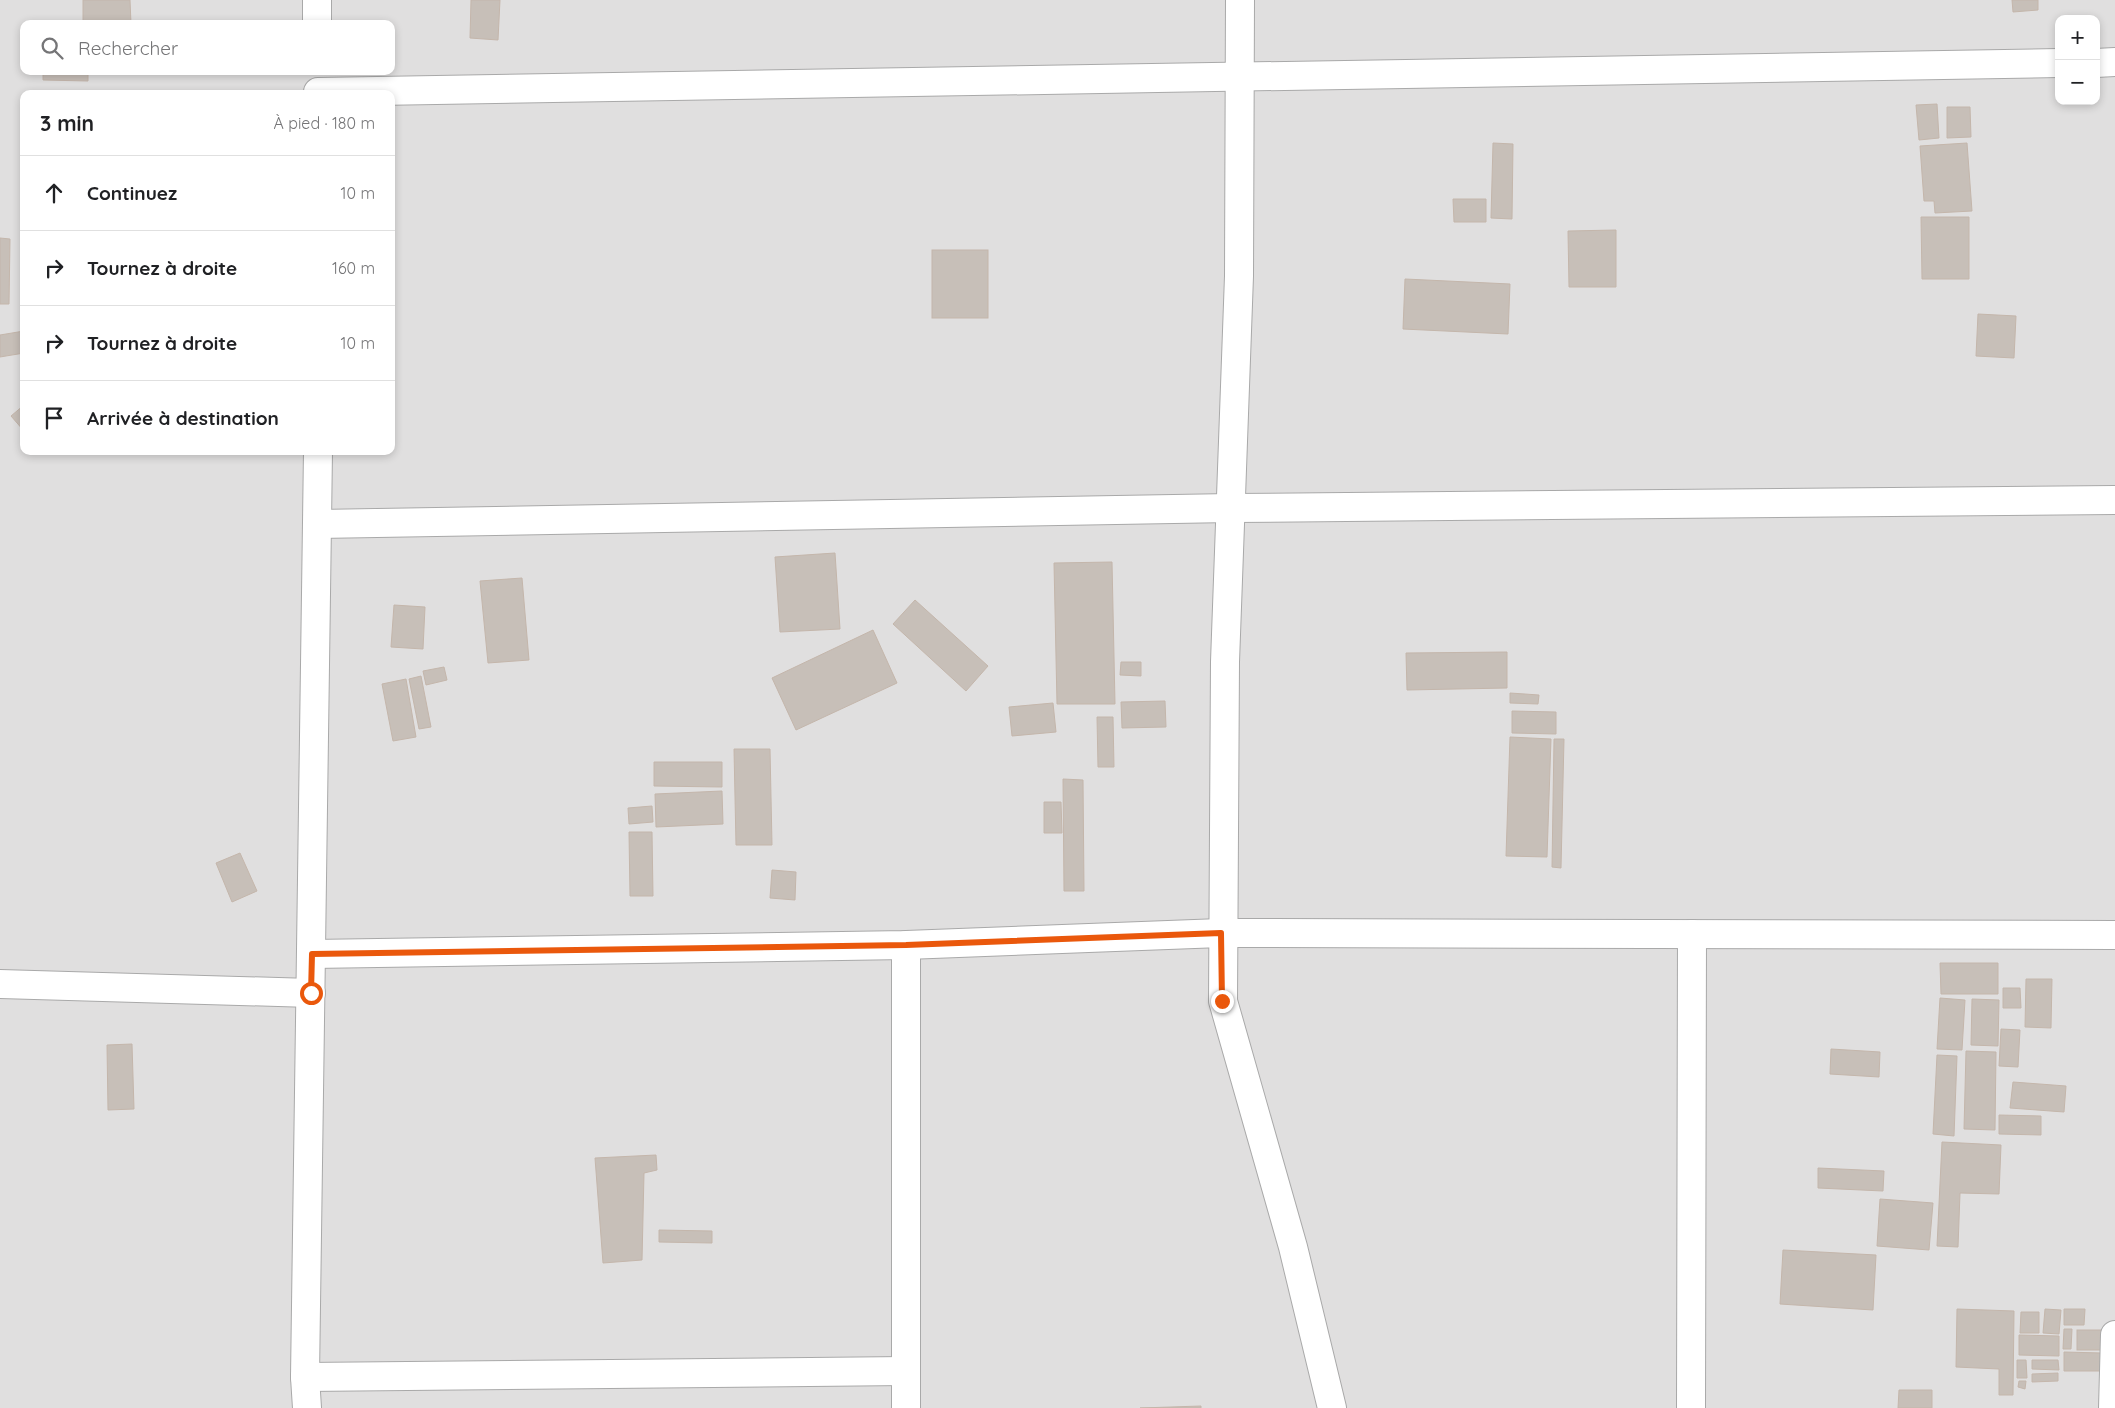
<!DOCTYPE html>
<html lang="fr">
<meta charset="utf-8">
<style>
:root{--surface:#fff;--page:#f2f2f2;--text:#202124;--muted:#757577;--line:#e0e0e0}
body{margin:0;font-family:Quicksand,sans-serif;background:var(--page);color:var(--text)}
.controls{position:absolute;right:15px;top:15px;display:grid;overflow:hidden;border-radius:10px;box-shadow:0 2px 8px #0003}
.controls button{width:45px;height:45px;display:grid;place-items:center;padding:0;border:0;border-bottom:1px solid var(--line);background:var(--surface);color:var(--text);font:25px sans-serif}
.stop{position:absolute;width:15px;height:15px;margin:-11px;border:4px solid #ea580c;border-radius:50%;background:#fff}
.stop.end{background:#ea580c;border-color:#fff;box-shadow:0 1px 5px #0008}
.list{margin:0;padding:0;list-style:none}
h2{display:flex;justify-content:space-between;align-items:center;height:65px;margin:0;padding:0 20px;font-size:21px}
h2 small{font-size:16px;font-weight:400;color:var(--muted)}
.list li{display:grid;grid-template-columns:32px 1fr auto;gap:15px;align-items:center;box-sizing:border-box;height:75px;padding:0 20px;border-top:1px solid var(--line)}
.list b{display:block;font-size:19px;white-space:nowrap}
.list em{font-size:16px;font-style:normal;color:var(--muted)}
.icon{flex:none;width:28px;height:28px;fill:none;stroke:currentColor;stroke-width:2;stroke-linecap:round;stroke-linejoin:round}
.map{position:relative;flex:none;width:2115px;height:1408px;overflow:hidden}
.search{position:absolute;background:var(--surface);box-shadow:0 2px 8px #0003;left:20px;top:20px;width:375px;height:55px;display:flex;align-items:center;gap:12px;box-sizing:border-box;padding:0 18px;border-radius:10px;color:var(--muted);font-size:19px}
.panel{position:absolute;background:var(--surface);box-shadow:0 2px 8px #0003;left:20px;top:90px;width:375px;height:365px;border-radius:10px}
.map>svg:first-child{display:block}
.residential{fill:#e0dfdf;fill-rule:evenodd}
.building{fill:#c7bfb8;stroke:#c4b6ab}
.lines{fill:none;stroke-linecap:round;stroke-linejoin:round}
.minor-casing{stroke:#a9a9a9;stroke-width:30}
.minor{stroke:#fff;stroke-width:28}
.route{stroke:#ea580c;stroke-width:6}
</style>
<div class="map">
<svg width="2115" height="1408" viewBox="0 0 2115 1408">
<rect width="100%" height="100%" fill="#f2efe9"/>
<!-- residential -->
<path class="residential" d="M 0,0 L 2115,0 L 2115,1408 L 0,1408 ZM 2059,19 L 2096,19 L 2096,101 L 2059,101 ZM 24,24 L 391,24 L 391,71 L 24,71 ZM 24,94 L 391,94 L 391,451 L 24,451 Z"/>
<!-- building -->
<g class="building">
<polygon points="83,0 130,0 131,24 83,24"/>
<polygon points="471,0 500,0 498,40 470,38"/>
<polygon points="2012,0 2038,0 2038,10 2013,12"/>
<polygon points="43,71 88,71 88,81 43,80"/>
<polygon points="1937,104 1939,138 1919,140 1916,105"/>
<polygon points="1947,107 1970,107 1971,137 1947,138"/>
<polygon points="1493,143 1513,144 1512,219 1491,218"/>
<polygon points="1967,143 1972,211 1935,213 1934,201 1924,201 1920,146"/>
<polygon points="1453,199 1486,199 1486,222 1454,222"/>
<polygon points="1921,217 1969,217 1969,279 1922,279"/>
<polygon points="1616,230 1616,287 1569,287 1568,231"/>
<polygon points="0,238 10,239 9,304 0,304"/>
<rect x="932" y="250" width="56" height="68"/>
<polygon points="1405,279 1510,284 1508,334 1403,329"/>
<polygon points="1978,314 2016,316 2014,358 1976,356"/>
<polygon points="24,331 24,353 0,357 0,335"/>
<polygon points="24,405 24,431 11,416"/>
<polygon points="835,553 840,629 780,632 775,557"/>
<polygon points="1112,562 1115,704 1057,704 1054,563"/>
<polygon points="522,578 529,660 488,663 480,581"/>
<polygon points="915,600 988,666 966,691 893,624"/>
<polygon points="394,605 425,607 423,649 391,647"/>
<polygon points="873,630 897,683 796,730 772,678"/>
<polygon points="1507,652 1507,688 1407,690 1406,653"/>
<polygon points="1121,662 1141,662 1141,676 1120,675"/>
<polygon points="444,667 447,680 426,685 423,671"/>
<polygon points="421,676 431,727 419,729 409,679"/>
<polygon points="406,679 416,737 393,741 382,684"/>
<polygon points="1510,693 1539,695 1538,704 1510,703"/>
<polygon points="1165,701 1166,727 1122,728 1121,702"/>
<polygon points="1053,703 1056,732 1012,736 1009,707"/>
<polygon points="1512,711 1556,712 1556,734 1512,733"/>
<polygon points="1097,717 1113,717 1114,767 1098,767"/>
<polygon points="1510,737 1551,739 1547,857 1506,856"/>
<polygon points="1554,739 1564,739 1561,868 1552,867"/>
<polygon points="734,749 770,749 772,845 736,845"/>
<polygon points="654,762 722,762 722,787 654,786"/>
<polygon points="1063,779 1083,780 1084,891 1064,891"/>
<polygon points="722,791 723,824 656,827 655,794"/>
<polygon points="1044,802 1061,802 1062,833 1044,833"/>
<polygon points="652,806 653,822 629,824 628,808"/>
<polygon points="629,832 652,832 653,896 630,896"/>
<polygon points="240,853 257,891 232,902 216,863"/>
<polygon points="772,870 796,872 795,900 770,898"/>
<polygon points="1940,963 1998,963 1998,994 1941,994"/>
<polygon points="2026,979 2052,979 2051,1028 2025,1027"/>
<polygon points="2003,988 2020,988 2021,1008 2003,1008"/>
<polygon points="1940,998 1965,1000 1962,1050 1937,1049"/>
<polygon points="1972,999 1999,1000 1998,1046 1971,1045"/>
<polygon points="2001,1029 2020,1030 2018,1067 1999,1066"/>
<polygon points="132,1044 134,1109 108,1110 107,1045"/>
<polygon points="1831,1049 1880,1052 1879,1077 1830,1074"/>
<polygon points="1966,1051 1996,1052 1995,1130 1964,1129"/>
<polygon points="1937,1055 1957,1056 1954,1136 1933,1134"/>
<polygon points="2013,1082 2066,1086 2064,1112 2010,1108"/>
<polygon points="1999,1115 2041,1116 2041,1135 1999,1134"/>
<polygon points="1942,1142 2001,1145 1999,1194 1960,1193 1958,1247 1937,1246"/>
<polygon points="656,1155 657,1170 644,1173 642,1260 603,1263 595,1158"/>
<polygon points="1818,1168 1884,1171 1883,1191 1818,1188"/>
<polygon points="1880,1199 1933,1203 1929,1250 1877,1246"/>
<polygon points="659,1230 712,1231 712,1243 659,1242"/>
<polygon points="1783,1250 1876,1255 1873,1310 1780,1304"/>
<polygon points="1957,1309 2014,1311 2013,1395 1999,1395 1999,1369 1956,1367"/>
<polygon points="2045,1309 2061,1310 2059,1334 2043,1333"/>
<polygon points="2064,1309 2085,1309 2084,1325 2064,1325"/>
<polygon points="2021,1312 2039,1312 2039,1333 2020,1333"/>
<polygon points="2064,1329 2072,1329 2071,1349 2063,1349"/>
<rect x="2077" y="1330" width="33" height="20"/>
<polygon points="2019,1335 2059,1336 2059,1356 2019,1355"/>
<polygon points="2064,1352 2102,1353 2102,1371 2064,1371"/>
<polygon points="2017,1360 2026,1360 2027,1378 2017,1378"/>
<polygon points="2032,1360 2058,1360 2059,1370 2032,1369"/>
<polygon points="2058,1373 2058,1381 2032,1382 2032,1374"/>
<polygon points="2019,1381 2026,1381 2025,1389 2018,1387"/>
<polygon points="1899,1390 1932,1390 1932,1408 1898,1408"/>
<polygon points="1201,1406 1201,1408 1140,1408"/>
</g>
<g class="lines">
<defs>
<g id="minor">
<polyline points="317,0 317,24"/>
<polyline points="1240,0 1239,276 1225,662 1223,1001 1293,1247 1332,1408"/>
<polyline points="2096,63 2115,62"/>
<polyline points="318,92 2059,63"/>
<polyline points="318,524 1231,508 2115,500"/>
<polyline points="312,954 906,945 1221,933 2115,935"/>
<polyline points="0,984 311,993"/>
<polyline points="305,1377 906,1371"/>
<polyline points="307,1408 305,1377 318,451"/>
<polyline points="906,1408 906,945"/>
<polyline points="1691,1408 1692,934"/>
<polyline points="2113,1408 2115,1335"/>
</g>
</defs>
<!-- minor casing -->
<use href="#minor" class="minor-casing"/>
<!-- minor -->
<use href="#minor" class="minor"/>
</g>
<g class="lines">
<!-- route -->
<polyline class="route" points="311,993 312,954 906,945 1221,933 1222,1001"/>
</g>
</svg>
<div class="controls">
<button>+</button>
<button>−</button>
</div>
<div class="stop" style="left:311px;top:993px"></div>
<div class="stop end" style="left:1222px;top:1001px"></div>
<div class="search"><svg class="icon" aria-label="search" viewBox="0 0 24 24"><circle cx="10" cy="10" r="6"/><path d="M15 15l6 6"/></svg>Rechercher</div>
<section class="panel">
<h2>3 min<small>À pied · 180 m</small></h2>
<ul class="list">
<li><svg class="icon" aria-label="ahead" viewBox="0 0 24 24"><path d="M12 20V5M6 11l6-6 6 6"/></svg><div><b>Continuez</b></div><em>10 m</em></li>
<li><svg class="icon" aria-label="right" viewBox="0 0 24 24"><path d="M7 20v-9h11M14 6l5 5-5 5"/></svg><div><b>Tournez à droite</b></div><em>160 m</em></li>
<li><svg class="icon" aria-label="right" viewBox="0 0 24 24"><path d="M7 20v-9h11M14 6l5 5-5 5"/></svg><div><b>Tournez à droite</b></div><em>10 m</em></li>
<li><svg class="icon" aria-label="arrive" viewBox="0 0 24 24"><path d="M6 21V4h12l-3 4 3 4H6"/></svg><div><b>Arrivée à destination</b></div></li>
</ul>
</section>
</div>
